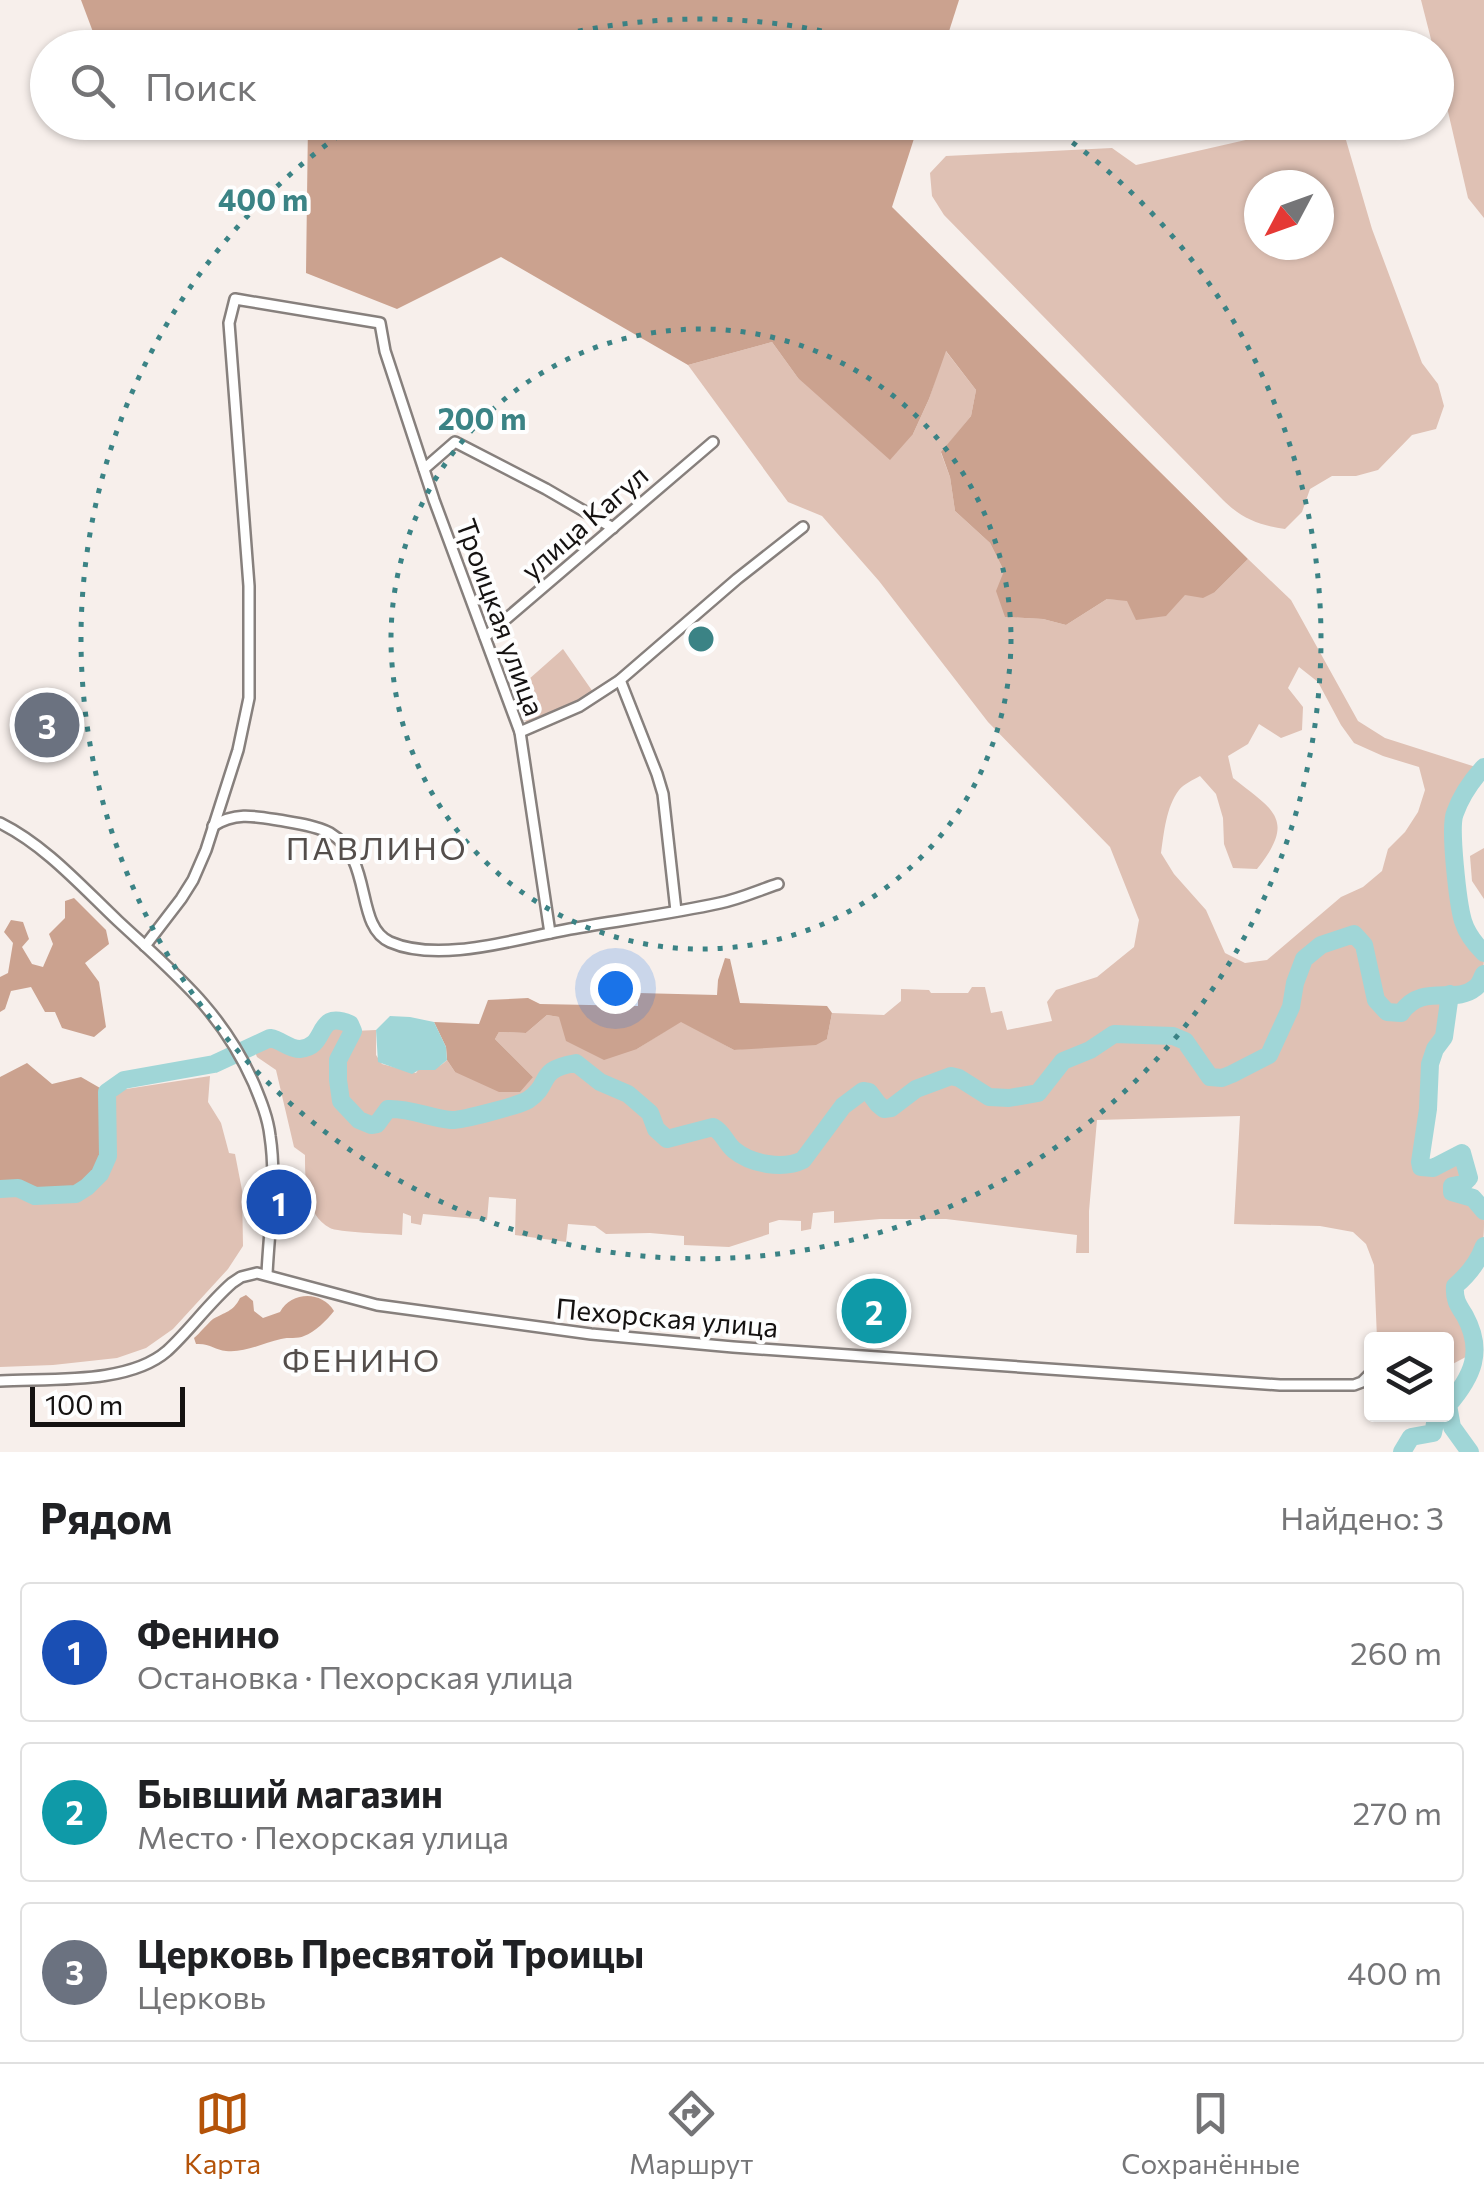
<!DOCTYPE html>
<html lang="ru">
<meta charset="utf-8">
<style>
:root{--surface:#fff;--page:#f6f6f6;--text:#202124;--muted:#757577;--line:#e0e0e0;--accent:#b45309}
body{margin:0;font-family:Commissioner,sans-serif;background:var(--page);color:var(--text)}
.controls{position:absolute;right:30px;bottom:30px;display:grid;overflow:hidden;border-radius:10px;box-shadow:0 2px 8px #0004}
.controls button{width:90px;height:90px;display:grid;place-items:center;padding:0;border:0;border-bottom:2px solid var(--line);background:var(--surface);color:var(--text);font:50px sans-serif}
.compass{position:absolute;left:1244px;top:170px;width:90px;height:90px;border-radius:50%;background:var(--surface);box-shadow:0 2px 8px #0004;rotate:229deg}
.scale{position:absolute;left:30px;bottom:25px;width:155px;box-sizing:border-box;padding-left:10px;border:5px solid #151211;border-top:0;font-size:28px;line-height:35px;white-space:nowrap;color:#151211;-webkit-text-stroke:8px #fefefe;paint-order:stroke}
.you{position:absolute;left:615px;top:988px;width:35px;height:35px;margin:-25px;border:8px solid #fff;border-radius:50%;background:#1a73e8;box-shadow:0 0 0 15px #1a73e833}
.badge{display:grid;place-items:center;width:65px;height:65px;border-radius:50%;background:var(--accent);color:#fff;font-size:32px;font-weight:700}
.pin{position:absolute;translate:-50% -50%;border:5px solid #fff;box-shadow:0 2px 10px #0006}
.list{margin:0;padding:0;list-style:none}
h2{display:flex;justify-content:space-between;align-items:center;height:130px;margin:0;padding:0 40px;font-size:42px}
h2 small{font-size:32px;font-weight:400;color:var(--muted)}
.list li{display:grid;grid-template-columns:65px 1fr auto;gap:30px;align-items:center;box-sizing:border-box;height:140px;margin:0 20px 20px;padding:0 20px;border:2px solid var(--line);border-radius:10px}
.list b{display:block;font-size:38px;white-space:nowrap}
.list p{margin:0;font-size:32px;white-space:nowrap;color:var(--muted)}
.list em{font-size:32px;font-style:normal;color:var(--muted)}
.icon{flex:none;width:55px;height:55px;fill:none;stroke:currentColor;stroke-width:2;stroke-linecap:round;stroke-linejoin:round}
.map{position:relative;flex:none;width:1484px;height:1452px;overflow:hidden}
.search{position:absolute;background:var(--surface);box-shadow:0 2px 8px #0004;left:30px;right:30px;top:30px;height:110px;display:flex;align-items:center;gap:25px;box-sizing:border-box;padding:0 35px;border-radius:55px;color:var(--muted);font-size:38px}
.sheet{height:610px;background:var(--surface)}
nav{display:flex;justify-content:space-around;align-items:center;box-sizing:border-box;height:140px;border-top:2px solid var(--line);background:var(--surface);font-size:28px;color:var(--muted)}
nav a{display:grid;justify-items:center;gap:5px}
nav .on{color:var(--accent)}
.map>svg:first-child{display:block}
.green{fill:#dfc1b4;fill-rule:evenodd}
.forest{fill:#cba28f}
.water{fill:#a0d6d7}
.lines{fill:none;stroke-linecap:round;stroke-linejoin:round}
.river{stroke:#a0d6d7;stroke-width:18}
.street-casing{stroke:#87807d;stroke-width:14}
.street{stroke:#fff;stroke-width:9}
.ring{fill:none;stroke:#3b8385;stroke-width:5;stroke-dasharray:5 10}
.labels{text-anchor:middle;dominant-baseline:central;stroke-width:8;stroke-linejoin:round;paint-order:stroke}
.street-label{font-size:28px;fill:#151211;stroke:#fefefe}
.quarter-label{font-size:32px;letter-spacing:2.5px;fill:#544e4b;stroke:#fefefe}
.centre{fill:#3b8385;stroke:#fefefe;stroke-width:5}
.ring-label{font-size:30px;text-anchor:middle;font-weight:bold;fill:#3b8385;stroke:#fefefe;stroke-width:8;stroke-linejoin:round;paint-order:stroke}
</style>
<div class="map">
<svg width="1484" height="1452" viewBox="0 0 1484 1452">
<rect width="100%" height="100%" fill="#f7efeb"/>
<!-- green -->
<g class="green">
<polygon points="1421,0 1484,0 1484,218 1468,198 1437,64 1436,48 1433,47"/>
<path d="M 1321,123 L 1341,123 L 1372,229 L 1422,363 L 1438,384 L 1444,406 L 1436,429 L 1412,435 L 1378,470 L 1356,476 L 1332,476 L 1310,489 L 1302,512 L 1285,529 C 1259,525 1242,519 1223,500 L 944,215 L 932,196 L 930,173 L 946,156 L 1112,148 L 1136,165 ZM 1259,185 L 1319,185 L 1319,245 L 1259,245 Z"/>
<path d="M 772,342 L 798,378 L 913,434 L 929,399 L 945,350 L 976,390 L 971,416 L 941,453 L 950,477 L 955,511 L 990,543 L 1004,571 L 1005,617 L 1043,619 L 1066,625 L 1107,599 L 1127,600 L 1215,592 L 1248,559 L 1291,600 L 1358,721 L 1385,738 L 1482,769 C 1473,781 1456,802 1453,816 C 1451,826 1454,839 1455,848 C 1457,886 1456,925 1484,953 C 1484,981 1480,993 1450,995 L 1444,1037 L 1435,1049 L 1430,1064 L 1428,1109 L 1420,1162 L 1422,1167 L 1433,1168 L 1462,1153 L 1469,1178 L 1463,1184 L 1452,1186 L 1452,1191 C 1460,1194 1469,1195 1475,1200 C 1482,1207 1484,1213 1484,1222 C 1484,1254 1479,1265 1455,1286 C 1454,1303 1463,1311 1470,1326 C 1473,1334 1475,1343 1477,1351 L 1447,1367 L 1446,1340 L 1377,1339 L 1374,1265 L 1366,1244 L 1353,1232 L 1320,1226 L 1234,1224 L 1240,1116 L 1097,1120 L 1089,1211 L 1089,1253 L 1076,1253 L 1077,1235 L 946,1219 L 880,1219 L 834,1223 L 834,1211 L 813,1213 L 811,1229 L 801,1231 L 801,1221 L 779,1220 L 769,1223 L 769,1234 L 729,1247 L 684,1245 L 684,1236 L 650,1233 L 606,1234 L 595,1226 L 568,1224 L 566,1242 L 515,1235 L 516,1199 L 489,1197 L 487,1220 L 423,1214 L 421,1225 L 411,1223 L 411,1216 L 403,1213 L 402,1235 C 390,1234 336,1232 330,1228 C 305,1215 305,1179 305,1155 L 294,1147 L 276,1070 L 257,1057 L 255,1052 L 271,1045 C 295,1059 316,1056 328,1028 L 336,1025 L 353,1031 L 376,1030 L 376,1055 L 382,1064 L 416,1073 L 418,1070 C 431,1069 438,1069 447,1060 L 455,1072 L 533,1077 L 495,1039 L 499,1032 L 526,1033 L 547,1015 L 559,1017 L 637,1049 L 681,1021 L 734,1050 L 827,1039 L 832,1013 L 884,1015 L 901,1001 L 901,989 L 929,990 L 931,993 L 968,993 L 972,987 L 985,987 L 991,1013 L 1002,1011 L 1007,1030 L 1052,1021 L 1047,1002 L 1056,990 L 1097,977 L 1134,947 L 1139,920 L 1110,847 L 988,722 L 879,581 L 822,516 L 788,502 L 688,365 ZM 1299,667 L 1318,682 L 1341,725 L 1354,743 L 1383,756 L 1419,767 L 1425,790 L 1418,812 L 1405,832 L 1388,849 L 1382,871 L 1363,887 L 1341,897 L 1267,960 L 1245,963 L 1225,953 L 1206,910 L 1174,874 L 1161,853 C 1164,833 1166,807 1179,790 C 1184,784 1193,780 1200,776 L 1216,794 L 1223,818 L 1224,844 L 1233,868 L 1257,869 C 1297,819 1273,810 1233,778 L 1228,756 L 1248,744 L 1259,724 L 1281,738 L 1302,730 L 1303,707 L 1288,688 Z"/>
<path d="M 563,649 L 593,692 C 581,700 540,726 527,722 C 517,719 514,704 511,695 Z"/>
<polygon points="1484,848 1484,899 1472,881 1470,856"/>
<polygon points="210,1076 208,1102 221,1123 229,1153 235,1154 242,1190 243,1246 228,1269 173,1329 146,1348 117,1358 53,1365 0,1367 0,1189 18,1188 35,1196 108,1156 107,1092"/>
</g>
<!-- forest -->
<g class="forest">
<polygon points="81,0 959,0 944,47 99,48"/>
<polygon points="308,123 919,123 892,207 1248,559 1215,592 1203,598 1185,595 1166,616 1136,620 1127,601 1107,599 1066,625 1043,619 1005,617 996,591 1004,571 990,543 955,511 950,477 941,452 971,416 976,390 946,351 929,399 913,434 890,460 798,378 772,342 688,365 501,257 397,309 306,273"/>
<polygon points="74,898 106,930 109,944 85,963 99,982 106,1027 94,1037 62,1028 55,1012 45,1012 31,987 11,991 5,1009 0,1012 0,977 8,973 13,943 4,932 11,920 23,922 29,939 22,947 32,964 43,967 53,944 49,934 65,918 65,901"/>
<polygon points="725,958 730,959 740,1003 827,1006 832,1013 827,1039 816,1045 734,1050 681,1022 637,1049 604,1060 566,1041 559,1017 547,1015 526,1033 499,1032 495,1039 533,1077 520,1092 499,1092 455,1072 447,1060 446,1047 434,1022 479,1024 488,1000 528,998 540,1004 638,1006 638,993 717,995 718,980"/>
<polygon points="27,1063 52,1084 81,1077 107,1092 108,1156 100,1174 87,1187 76,1194 35,1196 18,1188 0,1189 0,1077"/>
<path d="M 246,1295 L 253,1301 L 254,1311 L 263,1318 L 280,1312 C 291,1292 321,1290 334,1311 C 327,1320 315,1332 304,1336 C 298,1339 288,1337 281,1339 C 263,1343 245,1353 226,1351 C 215,1350 210,1343 196,1344 L 194,1338 C 200,1333 207,1324 213,1319 C 225,1312 233,1312 240,1298 Z"/>
</g>
<!-- water -->
<polygon class="water" points="390,1016 410,1017 434,1022 446,1047 447,1060 435,1070 419,1070 412,1074 378,1062 376,1030"/>
<g class="lines">
<!-- river -->
<g class="river">
<path d="M 1484,767 C 1472,780 1461,796 1455,813 C 1449,827 1458,904 1463,921 C 1467,934 1474,943 1484,953"/>
<polyline points="1450,994 1444,1037 1435,1049 1430,1064 1428,1109 1420,1162 1421,1167 1433,1168 1462,1153 1469,1178 1463,1184 1452,1186 1452,1192 1473,1198 1484,1211"/>
<path d="M 0,1189 L 18,1188 L 35,1196 L 76,1194 L 87,1187 L 100,1174 L 108,1156 L 107,1092 L 124,1080 L 214,1064 L 270,1038 C 282,1040 288,1049 300,1049 C 329,1047 314,1009 350,1024 L 353,1031 L 338,1060 L 338,1080 L 341,1101 L 359,1120 L 371,1125 L 377,1124 L 388,1109 C 410,1108 430,1118 451,1120 C 460,1121 520,1105 528,1100 C 553,1083 535,1070 576,1063 L 600,1082 L 628,1094 L 650,1113 L 656,1129 L 667,1139 L 713,1127 C 724,1133 725,1142 734,1150 C 751,1164 783,1170 803,1160 L 843,1106 L 863,1091 L 869,1092 L 878,1104 L 884,1109 L 891,1108 L 916,1089 L 951,1076 L 959,1078 L 989,1097 L 1009,1098 L 1038,1093 L 1063,1061 L 1090,1050 L 1114,1034 L 1173,1036 L 1185,1041 L 1210,1077 L 1222,1078 L 1232,1074 L 1269,1055 L 1291,1007 L 1295,983 L 1304,959 L 1321,945 L 1354,934 L 1364,945 L 1376,1000 L 1387,1012 L 1401,1013 C 1423,982 1455,1005 1475,988 C 1480,985 1481,979 1484,974"/>
<polyline points="1402,1452 1411,1437 1433,1433 1437,1414"/>
<path d="M 1470,1452 L 1452,1427 L 1448,1405 C 1473,1376 1484,1351 1465,1316 C 1458,1305 1454,1300 1455,1286 C 1468,1275 1478,1263 1484,1246"/>
</g>
<defs>
<g id="street">
<polyline points="424,469 455,442 546,489 613,528"/>
<polyline points="485,637 713,442"/>
<polyline points="620,680 657,774 663,794 676,911"/>
<polyline points="520,732 580,706 620,680 737,579 803,527"/>
<path d="M 0,823 C 46,846 81,886 118,921 C 175,974 222,1011 254,1084 C 261,1101 268,1118 270,1136 C 277,1181 269,1229 267,1274"/>
<path d="M 213,826 C 235,812 254,816 278,820 C 295,823 314,825 330,833 C 374,859 354,926 390,942 C 440,964 519,938 570,929 C 620,920 670,914 720,903 C 740,899 759,890 778,884"/>
<polyline points="145,946 181,899 193,880 206,850 238,750 249,698 249,586 229,323 235,299 380,323 385,351 434,500 520,732 550,933"/>
<path d="M 0,1381 C 49,1378 128,1385 167,1351 C 190,1330 208,1304 232,1283 L 241,1277 L 257,1273 L 377,1305 L 591,1334 L 733,1347 L 1280,1385 L 1354,1385 L 1362,1382 L 1369,1375"/>
</g>
</defs>
<!-- street casing -->
<use href="#street" class="street-casing"/>
<!-- street -->
<use href="#street" class="street"/>
</g>
<!-- distance rings -->
<g class="ring">
<circle cx="701" cy="639" r="310"/>
<path d="M520 46A620 620 0 0 1 882 46M1048 125A620 620 0 1 1 354 125"/>
</g>
<g class="labels">
<!-- street labels -->
<g class="street-label">
<text transform="translate(584 522) rotate(-41)">улица Кагул</text>
<text transform="translate(501 617) rotate(70)">Троицкая улица</text>
<text transform="translate(667 1317) rotate(5)">Пехорская улица</text>
</g>
<!-- quarter labels -->
<g class="quarter-label">
<text x="377" y="847">ПАВЛИНО</text>
<text x="362" y="1359">ФЕНИНО</text>
</g>
</g>
<circle cx="701" cy="639" r="15" class="centre"/>
<g class="ring-label">
<text x="263" y="211">400 m</text>
<text x="482" y="430">200 m</text>
</g>
</svg>
<div class="controls">
<button><svg class="icon" aria-label="layers" viewBox="0 0 24 24"><path d="M12 4l9 5-9 5-9-5zM3 14l9 5 9-5"/></svg></button>
</div>
<svg class="compass" viewBox="-18 -18 36 36"><path d="M0-13l5 13h-10z" fill="#e53935"/><path d="M0 13l5-13h-10z" fill="#757577"/></svg>
<div class="scale">100 m</div>
<div class="you"></div>
<div class="pin badge" style="left:279px;top:1202px;background:#1a4fb4">1</div>
<div class="pin badge" style="left:874px;top:1311px;background:#0f9aa8">2</div>
<div class="pin badge" style="left:47px;top:725px;background:#6b7280">3</div>
<div class="search"><svg class="icon" aria-label="search" viewBox="0 0 24 24"><circle cx="10" cy="10" r="6"/><path d="M15 15l6 6"/></svg>Поиск</div>
</div>
<section class="sheet">
<h2>Рядом<small>Найдено: 3</small></h2>
<ul class="list">
<li><span class="badge" style="background:#1a4fb4">1</span><div><b>Фенино</b><p>Остановка · Пехорская улица</p></div><em>260 m</em></li>
<li><span class="badge" style="background:#0f9aa8">2</span><div><b>Бывший магазин</b><p>Место · Пехорская улица</p></div><em>270 m</em></li>
<li><span class="badge" style="background:#6b7280">3</span><div><b>Церковь Пресвятой Троицы</b><p>Церковь</p></div><em>400 m</em></li>
</ul>
</section>
<nav>
<a class="on"><svg class="icon" aria-label="map" viewBox="0 0 24 24"><path d="M3 6l6-2 6 2 6-2v14l-6 2-6-2-6 2zM9 4v14M15 6v14"/></svg>Карта</a>
<a><svg class="icon" aria-label="directions" viewBox="0 0 24 24"><path d="M12 3l9 9-9 9-9-9zM9 14v-3h6M13 9l2 2-2 2"/></svg>Маршрут</a>
<a><svg class="icon" aria-label="saved" viewBox="0 0 24 24"><path d="M7 4h10v16l-5-4-5 4z"/></svg>Сохранённые</a>
</nav>
